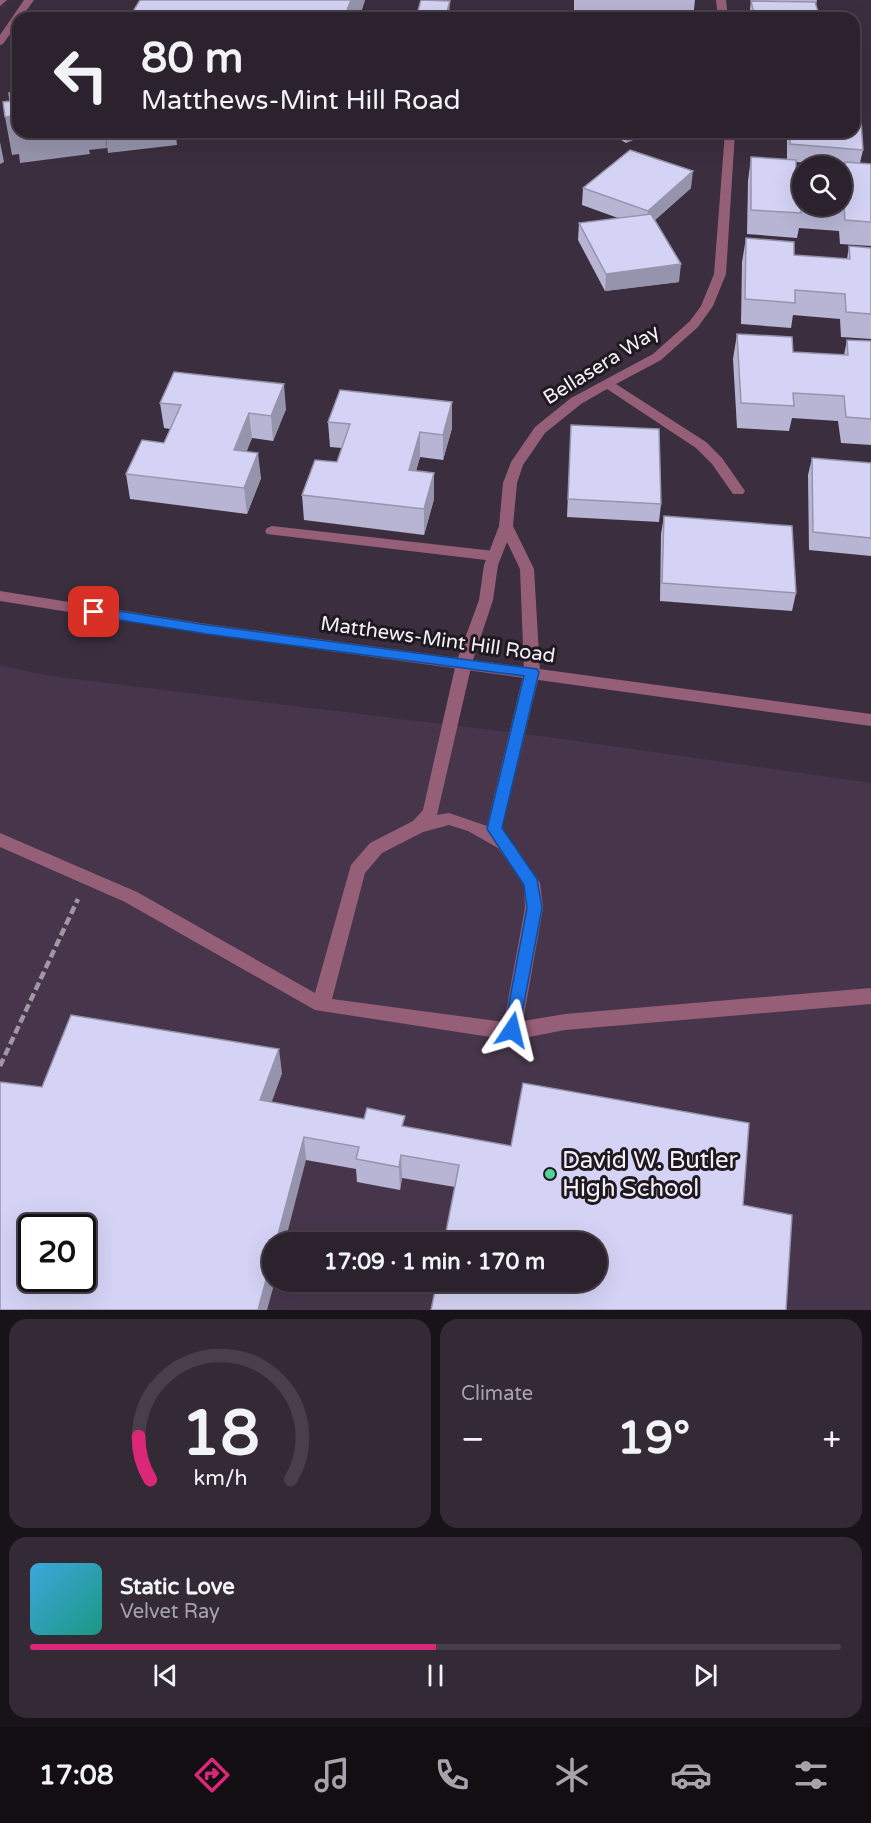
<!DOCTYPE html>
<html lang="en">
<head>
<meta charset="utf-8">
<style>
  :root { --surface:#2c222e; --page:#342a36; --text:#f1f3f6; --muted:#a6a4aa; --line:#483f4a; --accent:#db2777 }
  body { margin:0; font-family:"Varela Round",sans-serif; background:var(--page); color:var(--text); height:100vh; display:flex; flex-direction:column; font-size:22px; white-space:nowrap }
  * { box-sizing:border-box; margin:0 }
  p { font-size:20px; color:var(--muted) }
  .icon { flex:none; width:33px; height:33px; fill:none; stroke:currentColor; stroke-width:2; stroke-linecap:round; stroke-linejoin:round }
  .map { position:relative; height:1310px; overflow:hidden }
  .side { display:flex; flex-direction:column; gap:9px; padding:9px; background:#181319; flex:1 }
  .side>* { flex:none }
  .guide { position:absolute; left:12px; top:12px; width:848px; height:126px; border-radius:18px; box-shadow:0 6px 24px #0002,0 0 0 2px var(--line); background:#2c222e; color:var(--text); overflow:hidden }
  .buttons { position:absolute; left:792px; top:156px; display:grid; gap:12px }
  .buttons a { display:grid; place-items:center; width:60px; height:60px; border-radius:50%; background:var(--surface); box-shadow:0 6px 24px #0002,0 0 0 2px var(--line); font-size:30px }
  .speed { position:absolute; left:18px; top:1214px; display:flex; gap:12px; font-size:30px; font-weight:700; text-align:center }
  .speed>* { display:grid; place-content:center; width:78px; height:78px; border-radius:50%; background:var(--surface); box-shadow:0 6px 24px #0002,0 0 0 2px var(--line); line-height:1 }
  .speed .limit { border:3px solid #111; border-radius:9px; background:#fff; color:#111 }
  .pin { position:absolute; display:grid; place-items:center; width:51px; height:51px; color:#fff; margin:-26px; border-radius:12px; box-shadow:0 3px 9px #0006 }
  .me { position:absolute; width:66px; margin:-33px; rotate:10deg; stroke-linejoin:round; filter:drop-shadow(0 0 4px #0008) }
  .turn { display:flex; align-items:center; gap:21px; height:126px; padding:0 30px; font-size:27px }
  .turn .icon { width:78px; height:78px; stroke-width:2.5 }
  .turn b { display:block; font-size:42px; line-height:51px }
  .big { font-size:45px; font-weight:700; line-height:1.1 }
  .side .widget { flex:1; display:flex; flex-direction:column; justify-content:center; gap:9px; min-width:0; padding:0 21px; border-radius:18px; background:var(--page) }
  .side .dial { align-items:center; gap:0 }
  .dial svg { height:156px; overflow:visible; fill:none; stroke:var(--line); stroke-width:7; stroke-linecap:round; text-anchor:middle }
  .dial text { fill:var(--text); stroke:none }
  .song { display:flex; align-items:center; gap:18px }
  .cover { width:72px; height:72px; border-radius:9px; background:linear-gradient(135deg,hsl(200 70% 55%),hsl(170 70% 35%)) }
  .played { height:6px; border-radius:3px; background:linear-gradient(90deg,var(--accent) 50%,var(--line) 50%) }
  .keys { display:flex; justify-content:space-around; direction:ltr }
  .heat { display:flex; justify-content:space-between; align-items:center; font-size:33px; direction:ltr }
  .side .tiles { flex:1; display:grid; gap:9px; grid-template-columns:1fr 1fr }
  .widget:last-child { grid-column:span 2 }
  .trip { position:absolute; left:262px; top:1232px; width:345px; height:60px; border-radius:30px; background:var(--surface); box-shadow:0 6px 24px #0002,0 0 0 2px var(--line); font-weight:700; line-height:60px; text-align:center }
  .dock { display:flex; height:96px; justify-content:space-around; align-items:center; background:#120e12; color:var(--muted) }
  .dock .icon { width:42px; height:42px }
  .dock .on { color:var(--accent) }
  .dock b { font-size:27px; color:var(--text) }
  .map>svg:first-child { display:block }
</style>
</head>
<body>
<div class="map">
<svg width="871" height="1310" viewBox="0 0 871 1310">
  <rect width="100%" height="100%" fill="#3b2e3e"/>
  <path fill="#47364b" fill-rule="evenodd" d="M 0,665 L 50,676 L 548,737 L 871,783 L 871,1310 L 0,1310 ZM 32,1227 L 82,1227 L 82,1278 L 32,1278 ZM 273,1242 L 597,1242 L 597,1281 L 273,1281 Z"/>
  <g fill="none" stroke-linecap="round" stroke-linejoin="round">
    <polyline stroke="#a197a3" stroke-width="4.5" stroke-dasharray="8 4" stroke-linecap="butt" points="0,1066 78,899"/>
    <g fill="#965f78" fill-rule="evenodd">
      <polygon points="272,526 494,551 501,556 494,561 267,534 265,531 267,528"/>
      <path d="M 464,658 L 469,659 L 472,663 L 437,815 L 449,813 L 487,826 L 524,672 L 527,668 L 537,668 L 540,672 L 502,828 L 540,883 L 543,908 L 523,1021 L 565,1014 L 871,988 L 871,1004 L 565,1030 L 529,1037 L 497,1038 L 315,1010 L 125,902 L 0,847 L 0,833 L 137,892 L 315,993 L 351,865 L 370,843 L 413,821 L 423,810 L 456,663 L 459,659 ZM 449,825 L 468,831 L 498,848 L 524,884 L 525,908 L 504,1022 L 332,999 L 365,873 L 382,853 L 423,832 Z"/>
    </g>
    <g fill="#965f78" fill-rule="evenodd">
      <polygon points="0,0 7,0 0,6"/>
      <polygon points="24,0 34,0 21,18 18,18 18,23 3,44 0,45 0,35"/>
      <polygon points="716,0 726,0 728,18 718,18"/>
      <polygon points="725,132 735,132 726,274 713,306 698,327 661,360 616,384 706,442 722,458 745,491 743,494 733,494 712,464 696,448 607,389 581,404 545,433 523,465 517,483 513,526 534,569 540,672 537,676 527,676 524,672 520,569 507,542 498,565 493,600 472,663 469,667 459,667 456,663 479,600 484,565 499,526 503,483 511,462 535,427 571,398 653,354 690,321 701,306 714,274"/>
    </g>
    <polygon fill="#965f78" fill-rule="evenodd" points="0,591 207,624 871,714 871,726 207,634 0,601"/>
  </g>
  <g fill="#b7b5d3" fill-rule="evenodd">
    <polygon points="365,0 359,18 133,18 132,13"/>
    <polygon points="574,0 695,0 693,18 648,18 648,13 608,12 608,17 574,15"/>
    <polygon points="751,0 817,0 816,5 820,18 749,18"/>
    <polygon points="608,132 651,132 626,143"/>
    <path d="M 787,132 L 854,132 L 863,150 L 860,163 L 871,164 L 871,246 L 840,244 L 839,231 L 799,228 L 797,238 L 747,234 L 748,181 L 751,157 L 787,160 ZM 796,162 L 844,165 L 842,173 L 842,206 L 802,206 L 802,171 L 796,170 Z"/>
    <polygon points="583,188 691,188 655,220 679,282 605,291 578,240 579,223 618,218 582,205"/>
    <polygon points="746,238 794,255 847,259 849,246 871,248 871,339 841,337 840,319 793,315 791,328 741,324 742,262"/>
    <polygon points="737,334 793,352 844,355 847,340 871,341 871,445 841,443 838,421 792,418 789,431 737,428 733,359"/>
    <polygon points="160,403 286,409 273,441 252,438 246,452 261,478 247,514 130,499 126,474 164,443 170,429 164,428"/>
    <polygon points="328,422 452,428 443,460 420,457 416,471 434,473 434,499 424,535 304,520 302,495 337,462 342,448 330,447"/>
    <polygon points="571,425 661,504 659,522 567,517"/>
    <polygon points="812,458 871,463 871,556 809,550 808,475"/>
    <polygon points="664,516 796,593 792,611 660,601 661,534"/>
    <polygon points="282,1073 271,1102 405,1127 743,1205 455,1187 402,1178 400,1190 357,1182 356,1169 306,1160 42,1087"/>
  </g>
  <g fill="#9594ac">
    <polygon points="351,0 365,0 359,18 344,18"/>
    <polygon points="450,1 449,18 445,18"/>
    <polygon points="12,116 18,124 18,132 105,132 107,148 89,150 90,154 20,163 19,154 12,155 5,117"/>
    <polygon points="105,132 182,132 183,135 176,136 177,145 108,153"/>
    <polygon points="627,132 651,132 626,143"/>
    <polygon points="0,142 4,162 0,164"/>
    <polygon points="693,171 691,188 646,228 648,211"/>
    <polygon points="681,264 679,282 605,291 606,274"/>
    <polygon points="284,384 286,409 273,441 271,416"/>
    <polygon points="452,402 452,428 443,460 443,435"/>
    <polygon points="249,413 252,438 237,476 234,450"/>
    <polygon points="420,432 420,457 409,495 409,470"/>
    <polygon points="258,453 261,478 247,514 244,488"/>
    <polygon points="434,473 434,499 424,535 424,509"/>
    <polygon points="279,1049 282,1073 264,1124 260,1100"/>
    <polygon points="304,1137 306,1160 285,1242 276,1242"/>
    <polygon points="401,1155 402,1178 400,1190 399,1167"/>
    <polygon points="273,1254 273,1281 275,1281 267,1310 258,1310"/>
  </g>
  <g fill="#d5d3f5" stroke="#9594ac" stroke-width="1.5" fill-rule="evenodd">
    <polygon points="140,0 351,0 344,18 208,18 132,13"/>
    <polygon points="421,0 450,1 445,18 416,18"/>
    <polygon points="751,1 815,2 820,18 755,18"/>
    <polygon points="656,12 693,14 693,18 656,18"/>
    <polygon points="572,15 646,18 572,18"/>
    <polygon points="18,92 18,124 13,124 12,116 5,117 3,102 10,101 9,93"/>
    <polygon points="854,105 860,106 863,150 790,144 790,132 854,132"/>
    <polygon points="630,150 693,171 648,211 583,188"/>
    <polygon points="751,157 796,160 796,170 802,171 802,204 801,203 801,213 751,210"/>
    <polygon points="845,162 871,164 871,222 845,220 844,206 830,206 842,206 842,173 845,174"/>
    <polygon points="651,214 681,264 606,274 579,223"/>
    <polygon points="746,238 794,242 794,255 850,259 849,246 871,248 871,314 846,312 845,294 795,290 795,303 745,299"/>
    <polygon points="737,334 792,337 793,352 848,355 847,340 871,341 871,419 846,417 844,396 793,393 794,406 741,403"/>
    <polygon points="174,372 284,384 271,416 249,413 234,450 258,453 244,488 126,474 142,440 164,443 181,405 160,403"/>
    <polygon points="340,390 452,402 443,435 420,432 409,470 434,473 424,509 302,495 315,460 337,462 350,424 328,422"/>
    <polygon points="571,425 659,429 661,504 568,499"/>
    <polygon points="812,458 871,463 871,538 813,532"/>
    <polygon points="664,516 792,526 796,593 662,583"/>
    <path d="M 71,1015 L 279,1049 L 260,1100 L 364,1119 L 367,1108 L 405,1116 L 402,1126 L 511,1146 L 523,1083 L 749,1123 L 743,1205 L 792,1215 L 786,1310 L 431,1310 L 437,1281 L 597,1281 L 597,1242 L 444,1242 L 459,1165 L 401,1155 L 399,1167 L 356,1159 L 359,1147 L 304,1137 L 276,1242 L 273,1242 L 273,1254 L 258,1310 L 0,1310 L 0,1082 L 42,1087 ZM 32,1227 L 82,1227 L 82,1278 L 32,1278 Z"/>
  </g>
  <polygon fill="#1a73e8" stroke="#114b97" stroke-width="1.5" points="94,607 207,625 537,669 539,672 502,828 537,879 542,908 518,1035 512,1037 506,1035 504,1030 527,908 524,885 487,829 524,676 207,634 89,615 88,612"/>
  <circle fill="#50d398" stroke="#1f1920" stroke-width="2" cx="550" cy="1174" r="6"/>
  <g text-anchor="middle" stroke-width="6" stroke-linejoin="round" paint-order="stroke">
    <g font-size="20" fill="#f7eff9" stroke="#1f1920">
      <text transform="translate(601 364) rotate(-32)" y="7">Bellasera Way</text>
      <text transform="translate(438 639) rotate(8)" y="7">Matthews-Mint Hill Road</text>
    </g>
    <g font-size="24" fill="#f7eff9" stroke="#1f1920" text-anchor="start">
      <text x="562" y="1168">David W. Butler<tspan x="562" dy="28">High School</tspan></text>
    </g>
  </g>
</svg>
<div class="buttons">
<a><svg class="icon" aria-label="search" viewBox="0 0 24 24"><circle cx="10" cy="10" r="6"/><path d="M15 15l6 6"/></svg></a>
</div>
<div class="speed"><div class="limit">20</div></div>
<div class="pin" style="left:94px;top:612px;background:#d93025"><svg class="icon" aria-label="arrive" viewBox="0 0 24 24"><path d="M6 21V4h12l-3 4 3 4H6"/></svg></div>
<svg class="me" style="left:512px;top:1030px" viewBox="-20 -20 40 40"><path d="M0-17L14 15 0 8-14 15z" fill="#1a73e8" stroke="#fff" stroke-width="4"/></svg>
<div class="trip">17:09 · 1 min · 170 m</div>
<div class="guide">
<div class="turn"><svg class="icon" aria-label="left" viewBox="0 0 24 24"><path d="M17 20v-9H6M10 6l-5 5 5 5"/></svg><div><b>80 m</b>Matthews-Mint Hill Road</div></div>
</div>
</div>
<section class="side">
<div class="tiles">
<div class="widget dial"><svg viewBox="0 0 100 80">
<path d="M14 69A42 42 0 1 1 86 69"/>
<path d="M14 69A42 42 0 0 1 8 47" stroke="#db2777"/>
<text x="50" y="56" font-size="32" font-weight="700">18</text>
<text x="50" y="72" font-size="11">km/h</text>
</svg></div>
<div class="widget"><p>Climate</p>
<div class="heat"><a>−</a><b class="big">19°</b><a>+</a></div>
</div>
<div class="widget">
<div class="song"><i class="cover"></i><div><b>Static Love</b><p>Velvet Ray</p></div></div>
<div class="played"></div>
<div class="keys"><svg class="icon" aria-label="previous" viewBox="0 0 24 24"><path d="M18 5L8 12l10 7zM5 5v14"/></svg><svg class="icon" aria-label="pause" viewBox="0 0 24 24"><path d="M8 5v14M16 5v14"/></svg><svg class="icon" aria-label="next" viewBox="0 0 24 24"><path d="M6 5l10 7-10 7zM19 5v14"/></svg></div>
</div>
</div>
</section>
<nav class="dock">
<b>17:08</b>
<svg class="icon on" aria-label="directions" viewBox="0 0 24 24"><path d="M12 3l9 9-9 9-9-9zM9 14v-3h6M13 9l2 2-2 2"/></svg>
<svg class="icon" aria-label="music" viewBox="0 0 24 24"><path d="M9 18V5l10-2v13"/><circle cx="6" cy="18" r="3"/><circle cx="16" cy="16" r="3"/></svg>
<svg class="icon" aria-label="phone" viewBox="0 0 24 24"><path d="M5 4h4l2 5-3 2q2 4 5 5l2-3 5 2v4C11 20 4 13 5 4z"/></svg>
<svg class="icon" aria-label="climate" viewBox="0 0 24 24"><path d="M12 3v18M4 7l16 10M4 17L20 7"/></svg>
<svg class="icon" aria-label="car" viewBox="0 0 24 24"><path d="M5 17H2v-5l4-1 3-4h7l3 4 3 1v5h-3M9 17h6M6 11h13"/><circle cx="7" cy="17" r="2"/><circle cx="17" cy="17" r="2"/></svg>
<svg class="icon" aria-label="filters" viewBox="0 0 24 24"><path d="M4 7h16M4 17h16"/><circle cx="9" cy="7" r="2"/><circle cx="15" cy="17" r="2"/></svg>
</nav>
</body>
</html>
